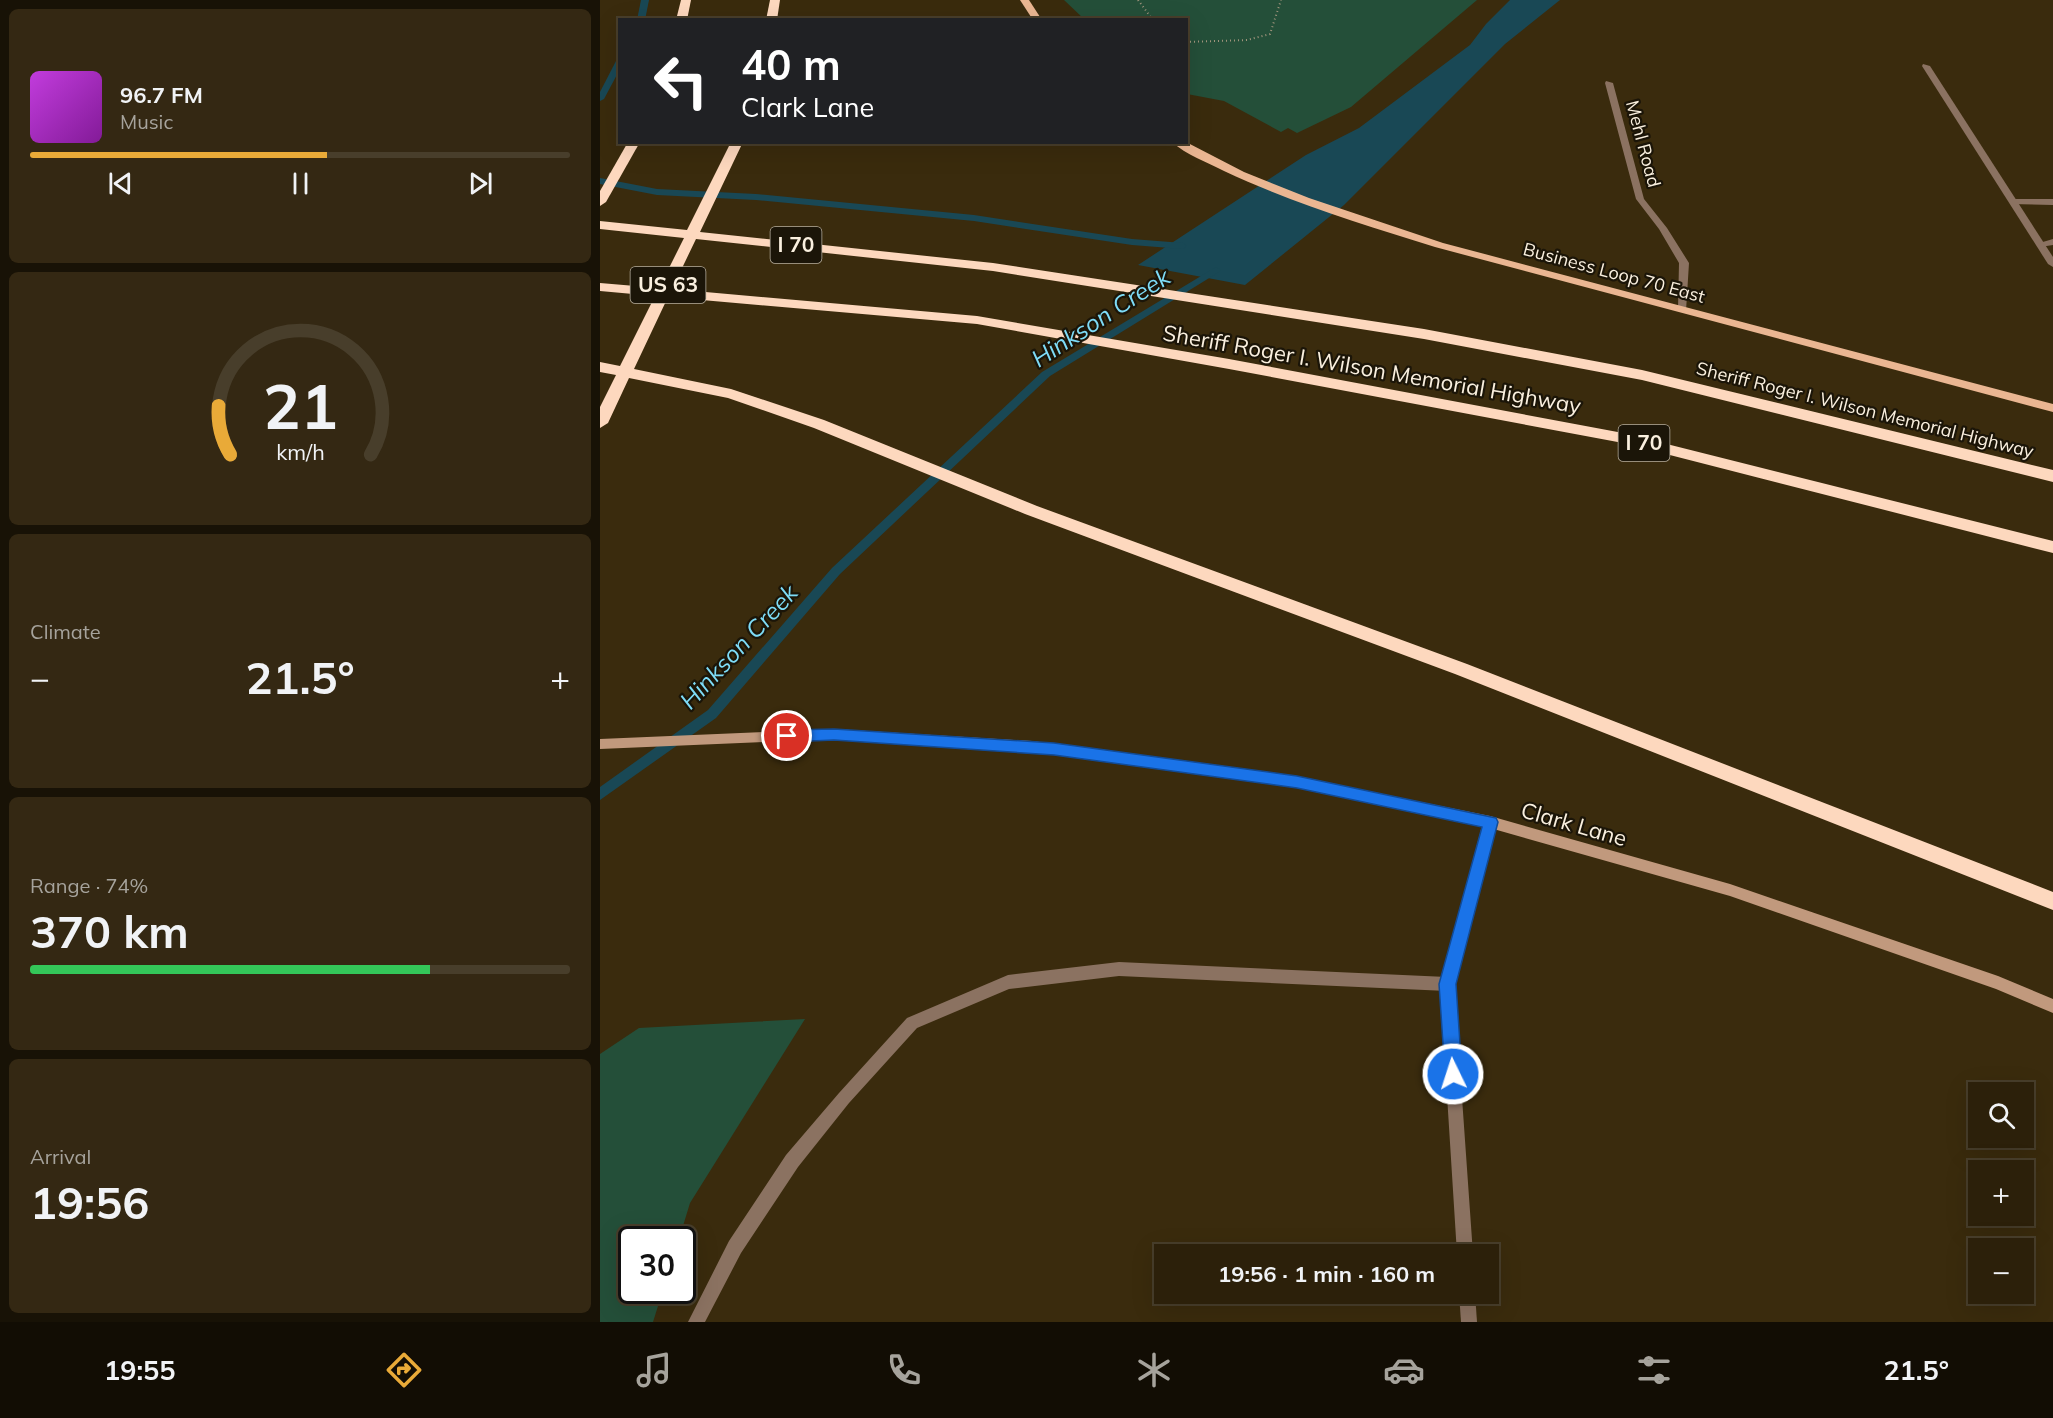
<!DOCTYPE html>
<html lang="en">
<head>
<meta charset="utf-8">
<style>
  :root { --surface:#2c200a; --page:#342813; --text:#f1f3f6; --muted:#a6a39c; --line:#483e2b; --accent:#e9aa38 }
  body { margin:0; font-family:Mulish,sans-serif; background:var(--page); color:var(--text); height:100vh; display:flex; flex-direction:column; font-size:22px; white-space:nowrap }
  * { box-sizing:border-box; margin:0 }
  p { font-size:20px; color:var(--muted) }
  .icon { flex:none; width:33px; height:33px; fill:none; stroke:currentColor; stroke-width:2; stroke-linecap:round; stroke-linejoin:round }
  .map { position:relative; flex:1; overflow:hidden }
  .details { display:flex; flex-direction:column; gap:9px; padding:9px; background:#181206; width:600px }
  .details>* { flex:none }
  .top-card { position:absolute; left:18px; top:18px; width:570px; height:126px; border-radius:0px; box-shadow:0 6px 24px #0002,0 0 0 2px var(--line); background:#202124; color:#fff; overflow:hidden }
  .tools { position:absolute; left:1368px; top:1082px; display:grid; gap:12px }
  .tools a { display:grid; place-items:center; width:66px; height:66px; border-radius:0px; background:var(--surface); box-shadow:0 6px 24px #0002,0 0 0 2px var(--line); font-size:30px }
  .speed { position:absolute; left:18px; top:1226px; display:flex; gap:12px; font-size:30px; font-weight:700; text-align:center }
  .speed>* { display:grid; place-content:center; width:78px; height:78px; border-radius:50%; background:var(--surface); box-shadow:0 6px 24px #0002,0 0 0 2px var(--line); line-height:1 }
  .speed .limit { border:3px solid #111; border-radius:9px; background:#fff; color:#111 }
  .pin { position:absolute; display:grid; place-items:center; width:51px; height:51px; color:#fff; margin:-26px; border:3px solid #fff; border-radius:50%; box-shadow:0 2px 6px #0007 }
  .me { position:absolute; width:66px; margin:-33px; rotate:356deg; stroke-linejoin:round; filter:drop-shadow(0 0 4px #0008) }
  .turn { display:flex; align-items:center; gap:21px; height:126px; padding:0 24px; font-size:27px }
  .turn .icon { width:78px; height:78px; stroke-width:2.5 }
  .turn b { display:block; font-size:42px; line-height:51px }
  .big { font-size:45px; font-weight:700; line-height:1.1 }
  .details .widget { flex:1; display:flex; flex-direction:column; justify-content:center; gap:9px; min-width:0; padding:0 21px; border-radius:9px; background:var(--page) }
  .details .dial { align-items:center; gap:0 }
  .dial svg { height:156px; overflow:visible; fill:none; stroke:var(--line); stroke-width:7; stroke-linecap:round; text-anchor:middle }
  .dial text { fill:var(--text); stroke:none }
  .song { display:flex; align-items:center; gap:18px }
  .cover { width:72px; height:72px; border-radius:9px; background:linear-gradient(135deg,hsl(290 70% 55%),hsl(290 70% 35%)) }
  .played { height:6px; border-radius:3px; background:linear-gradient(90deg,var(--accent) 55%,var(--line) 55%) }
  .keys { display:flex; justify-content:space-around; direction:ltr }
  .heat { display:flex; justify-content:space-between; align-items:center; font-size:33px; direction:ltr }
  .charge { height:9px; border-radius:4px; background:linear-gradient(90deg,#34c759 74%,var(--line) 0) }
  .trip { position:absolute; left:554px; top:1244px; width:345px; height:60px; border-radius:0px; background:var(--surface); box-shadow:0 6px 24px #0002,0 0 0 2px var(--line); font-weight:700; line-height:60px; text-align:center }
  .menu { display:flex; height:96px; justify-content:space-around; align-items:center; background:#120d04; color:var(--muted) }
  .menu .icon { width:42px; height:42px }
  .menu .on { color:var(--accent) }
  .menu b { font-size:27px; color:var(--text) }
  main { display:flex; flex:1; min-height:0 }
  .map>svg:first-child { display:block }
</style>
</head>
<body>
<main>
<section class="details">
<div class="widget">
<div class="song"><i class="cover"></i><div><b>96.7 FM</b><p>Music</p></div></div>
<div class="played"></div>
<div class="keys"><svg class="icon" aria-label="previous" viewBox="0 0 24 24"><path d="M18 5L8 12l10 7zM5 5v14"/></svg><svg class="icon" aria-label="pause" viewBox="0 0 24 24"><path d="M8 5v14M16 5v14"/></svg><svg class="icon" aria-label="next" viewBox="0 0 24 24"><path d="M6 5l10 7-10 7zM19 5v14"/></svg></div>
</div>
<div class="widget dial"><svg viewBox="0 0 100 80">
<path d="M14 69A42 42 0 1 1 86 69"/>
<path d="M14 69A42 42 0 0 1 8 44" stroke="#e9aa38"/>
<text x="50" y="56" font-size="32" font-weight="700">21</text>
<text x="50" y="72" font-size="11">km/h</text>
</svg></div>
<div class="widget"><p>Climate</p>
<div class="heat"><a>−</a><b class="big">21.5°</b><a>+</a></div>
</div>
<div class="widget"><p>Range · 74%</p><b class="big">370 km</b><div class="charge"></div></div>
<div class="widget"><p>Arrival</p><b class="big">19:56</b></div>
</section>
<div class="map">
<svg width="1453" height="1322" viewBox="0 0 1453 1322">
  <rect width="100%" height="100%" fill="#3a2b0d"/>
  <g fill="#244f39">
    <polygon points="464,0 877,0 751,107 697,133 688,128 681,132 624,101 587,94 586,20 484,19"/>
    <polygon points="205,1019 90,1203 79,1239 32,1239 32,1290 63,1290 53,1322 0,1322 0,1054 39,1028"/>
  </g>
  <polygon fill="#194855" points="910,0 960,0 905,44 744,205 645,285 538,265 706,155 759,128 870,45 886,24"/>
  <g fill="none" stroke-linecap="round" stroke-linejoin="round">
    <g fill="#194855" fill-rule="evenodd">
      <polygon points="41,0 49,0 45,20 37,20"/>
      <polygon points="20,59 20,69 4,99 0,101 0,92 16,61"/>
      <polygon points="0,178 57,189 156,194 374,215 532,239 583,243 587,246 583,249 532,245 374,221 156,200 57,195 0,184"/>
      <polygon points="616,267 621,270 619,272 450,376 240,574 116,718 0,800 0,787 108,710 232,568 442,372"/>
    </g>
    <g stroke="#a1957d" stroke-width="2" stroke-dasharray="1 3" stroke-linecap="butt">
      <polyline points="538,0 553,20"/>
      <polyline points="586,42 647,40 670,34 681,0"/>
    </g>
    <g fill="#8b7261" fill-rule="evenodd">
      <polygon points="1413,199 1453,199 1453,205 1410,204 1410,200"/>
      <polygon points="1453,239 1453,245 1440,247 1436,244"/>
      <polygon points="519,962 847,977 852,979 854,984 852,989 847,991 519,976 409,989 317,1028 249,1103 198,1167 141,1253 105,1322 88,1322 129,1241 186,1155 239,1093 307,1018 408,975"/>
    </g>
    <g fill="#8b7261" fill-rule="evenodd">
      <polygon points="1323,64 1330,66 1453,257 1453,267 1448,264 1322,66"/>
      <polygon points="1006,81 1013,83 1044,199 1067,228 1089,263 1086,311 1080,311 1078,309 1079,263 1059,229 1036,199 1005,83"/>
      <polygon points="890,816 895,818 897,822 854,984 873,1254 857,1254 840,984 883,822 885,818"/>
      <polygon points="859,1293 875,1293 877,1322 861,1322"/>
    </g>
    <polygon fill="#c1997d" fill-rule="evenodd" points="234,729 432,741 697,777 890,816 1130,884 1398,976 1453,999 1453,1013 1396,989 1130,896 890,828 697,787 432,751 234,739 0,749 0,739"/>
    <g fill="#eab692" fill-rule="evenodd">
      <polygon points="420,0 429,0 442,20 433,20"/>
      <path d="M 572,142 L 586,142 L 644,172 L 709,198 L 843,243 L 1453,404 L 1453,412 L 835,247 C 764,225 692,203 624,171 C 607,162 586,155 572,142 Z"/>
    </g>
    <g fill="#fdd8be" fill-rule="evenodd">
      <polygon points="81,0 91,0 87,20 76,20"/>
      <polygon points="170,0 180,0 177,20 166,20"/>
      <polygon points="28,142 40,142 6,202 0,206 0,191"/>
      <polygon points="131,142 143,142 100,232 393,263 824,329 1042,370 1453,470 1453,482 1042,380 824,339 393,271 96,239 72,289 377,316 629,359 1023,433 1453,541 1453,553 1023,443 629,369 377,324 68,297 34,369 131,389 224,420 437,506 867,664 1453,892 1453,910 855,674 425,514 214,428 128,398 29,378 8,423 0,428 0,407 16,375 0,372 0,362 20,366 55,296 0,291 0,283 59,288 84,238 0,229 0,221 87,230"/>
    </g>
  </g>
  <polygon fill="#1a73e8" stroke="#114b97" stroke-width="1.5" points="234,729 454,743 697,776 896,818 898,822 856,984 862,1074 859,1080 853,1083 847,1080 845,1074 839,984 882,827 697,788 454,755 234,740 187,742 182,741 180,736 182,732 187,730"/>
  <g text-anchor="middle" stroke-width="4.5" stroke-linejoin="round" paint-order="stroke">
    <g font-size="18" fill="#faf0df" stroke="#1b1508">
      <text transform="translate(1043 144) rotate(75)" y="6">Mehl Road</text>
      <text transform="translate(1014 273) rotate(15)" y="6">Business Loop 70 East</text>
      <text transform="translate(1265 410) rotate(14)" y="6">Sheriff Roger I. Wilson Memorial Highway</text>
    </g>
    <g fill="#1b1508" stroke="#b7ae9e" stroke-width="1.5">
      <rect x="170.5" y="227" width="51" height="36" rx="4.5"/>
      <rect x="30.5" y="267" width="75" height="36" rx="4.5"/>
      <rect x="1018.5" y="425" width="51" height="36" rx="4.5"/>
    </g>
    <g font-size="21" font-weight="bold" fill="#faf0df">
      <text x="196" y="252">I 70</text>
      <text x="68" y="292">US 63</text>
      <text x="1044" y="450">I 70</text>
    </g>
    <g font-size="22" fill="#faf0df" stroke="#1b1508">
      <text transform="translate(772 369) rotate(10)" y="8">Sheriff Roger I. Wilson Memorial Highway</text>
      <text transform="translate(974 824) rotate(16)" y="8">Clark Lane</text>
    </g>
    <g font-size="24" font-style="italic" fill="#7edcf7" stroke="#1b1508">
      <text transform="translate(501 318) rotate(-33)" y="8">Hinkson Creek</text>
      <text transform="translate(139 647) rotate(-47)" y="8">Hinkson Creek</text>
    </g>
  </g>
</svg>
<div class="tools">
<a><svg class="icon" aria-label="search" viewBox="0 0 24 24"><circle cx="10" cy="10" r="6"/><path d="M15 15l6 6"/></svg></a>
<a>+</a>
<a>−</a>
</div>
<div class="speed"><div class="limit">30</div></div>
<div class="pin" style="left:187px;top:736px;background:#d93025"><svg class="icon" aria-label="arrive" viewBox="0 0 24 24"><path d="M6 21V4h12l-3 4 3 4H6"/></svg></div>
<svg class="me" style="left:853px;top:1074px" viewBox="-20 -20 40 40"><circle r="17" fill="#1a73e8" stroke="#fff" stroke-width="3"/><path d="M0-11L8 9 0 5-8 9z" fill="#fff"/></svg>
<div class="trip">19:56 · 1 min · 160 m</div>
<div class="top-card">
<div class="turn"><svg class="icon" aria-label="left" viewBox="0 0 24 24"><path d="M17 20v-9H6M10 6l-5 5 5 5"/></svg><div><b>40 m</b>Clark Lane</div></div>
</div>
</div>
</main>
<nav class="menu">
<b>19:55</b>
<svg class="icon on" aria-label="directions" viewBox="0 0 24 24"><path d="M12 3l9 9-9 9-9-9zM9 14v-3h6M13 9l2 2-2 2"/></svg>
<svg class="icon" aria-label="music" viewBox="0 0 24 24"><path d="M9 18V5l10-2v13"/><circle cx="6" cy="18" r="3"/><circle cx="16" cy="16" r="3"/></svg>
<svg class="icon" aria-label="phone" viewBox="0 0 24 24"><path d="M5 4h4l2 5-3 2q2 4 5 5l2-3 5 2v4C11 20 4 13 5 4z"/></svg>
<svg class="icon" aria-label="climate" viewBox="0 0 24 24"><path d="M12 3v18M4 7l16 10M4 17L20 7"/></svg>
<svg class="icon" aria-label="car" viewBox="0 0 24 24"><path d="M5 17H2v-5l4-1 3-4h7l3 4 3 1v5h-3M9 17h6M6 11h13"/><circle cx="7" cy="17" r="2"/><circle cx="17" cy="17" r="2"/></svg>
<svg class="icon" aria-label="filters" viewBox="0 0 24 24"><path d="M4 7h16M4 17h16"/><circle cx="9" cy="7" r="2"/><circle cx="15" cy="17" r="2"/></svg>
<b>21.5°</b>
</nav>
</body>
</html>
